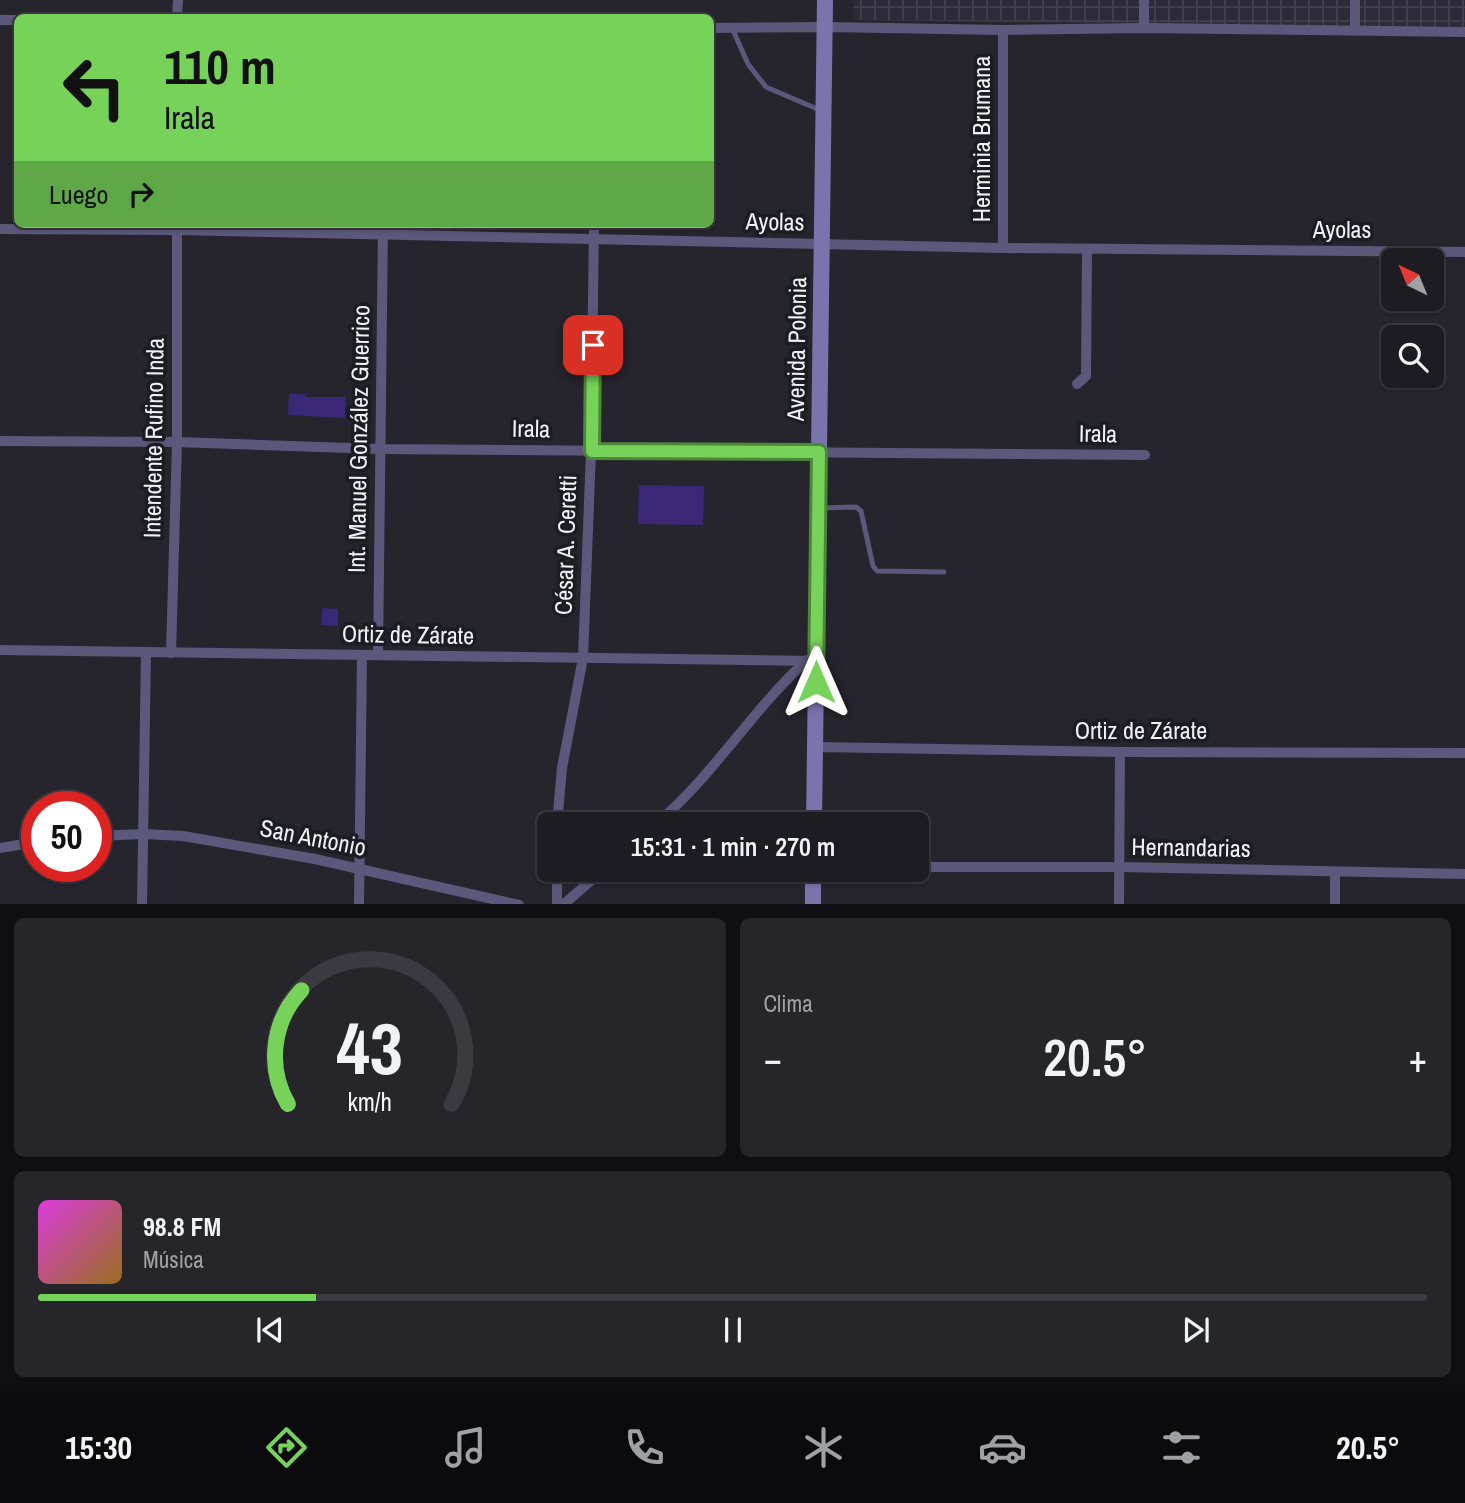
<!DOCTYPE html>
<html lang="es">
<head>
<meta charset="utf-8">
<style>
  :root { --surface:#1c1c22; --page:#25252a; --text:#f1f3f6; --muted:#a0a1a5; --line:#3a3a40; --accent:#77d259 }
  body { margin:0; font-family:"Archivo Narrow",sans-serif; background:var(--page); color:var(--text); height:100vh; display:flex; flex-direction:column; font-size:26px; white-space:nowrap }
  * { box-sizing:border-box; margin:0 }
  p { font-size:23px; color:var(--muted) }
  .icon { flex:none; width:38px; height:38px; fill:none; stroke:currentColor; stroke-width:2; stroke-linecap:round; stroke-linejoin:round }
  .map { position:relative; height:904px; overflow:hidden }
  .side { display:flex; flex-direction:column; gap:14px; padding:14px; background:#0f0f13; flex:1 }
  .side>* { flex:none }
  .hud { position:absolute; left:14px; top:14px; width:700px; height:214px; border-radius:10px; box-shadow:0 2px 5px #0004,0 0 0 2px var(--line); background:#77d259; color:#111; overflow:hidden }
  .needle { width:46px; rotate:317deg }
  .controls { position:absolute; left:1381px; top:248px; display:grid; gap:14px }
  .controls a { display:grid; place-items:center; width:63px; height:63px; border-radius:10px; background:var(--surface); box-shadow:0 2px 5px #0004,0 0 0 2px var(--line); font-size:35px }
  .speed { position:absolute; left:21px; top:791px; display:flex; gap:14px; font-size:35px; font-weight:700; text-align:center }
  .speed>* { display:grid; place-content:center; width:91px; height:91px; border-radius:50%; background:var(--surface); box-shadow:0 2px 5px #0004,0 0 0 2px var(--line); line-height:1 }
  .speed .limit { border:10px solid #d22; background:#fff; color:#111 }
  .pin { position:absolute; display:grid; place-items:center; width:60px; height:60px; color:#fff; margin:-30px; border-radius:14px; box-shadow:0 4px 10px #0006 }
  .me { position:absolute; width:77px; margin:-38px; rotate:0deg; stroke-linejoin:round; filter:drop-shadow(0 0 5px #0008) }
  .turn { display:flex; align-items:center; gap:24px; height:147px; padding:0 35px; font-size:32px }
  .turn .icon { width:91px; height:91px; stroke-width:2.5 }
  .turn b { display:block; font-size:49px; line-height:60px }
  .then { display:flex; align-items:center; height:66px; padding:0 35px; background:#0003; gap:14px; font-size:26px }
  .big { font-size:52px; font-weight:600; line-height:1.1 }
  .side .tile { flex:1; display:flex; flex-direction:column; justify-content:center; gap:10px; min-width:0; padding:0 24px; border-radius:10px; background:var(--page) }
  .side .dial { align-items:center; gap:0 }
  .dial svg { height:182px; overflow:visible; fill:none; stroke:var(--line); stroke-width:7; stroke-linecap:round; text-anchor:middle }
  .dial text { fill:var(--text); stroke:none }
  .song { display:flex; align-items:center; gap:21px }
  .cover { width:84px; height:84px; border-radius:10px; background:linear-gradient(135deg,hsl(300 70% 55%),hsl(40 70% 35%)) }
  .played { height:7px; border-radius:4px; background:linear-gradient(90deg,var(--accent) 20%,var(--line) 20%) }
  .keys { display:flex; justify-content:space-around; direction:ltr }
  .heat { display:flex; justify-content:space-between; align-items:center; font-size:38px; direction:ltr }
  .side .tiles { flex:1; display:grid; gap:14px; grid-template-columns:1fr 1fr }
  .tile:last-child { grid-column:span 2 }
  .trip { position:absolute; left:537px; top:812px; width:392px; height:70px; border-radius:10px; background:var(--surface); box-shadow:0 2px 5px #0004,0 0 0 2px var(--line); font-weight:600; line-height:70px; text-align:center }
  .dock { display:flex; height:112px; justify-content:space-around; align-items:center; background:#0b0b0e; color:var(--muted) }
  .dock .icon { width:49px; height:49px }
  .dock .current { color:var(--accent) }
  .dock b { font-size:32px; color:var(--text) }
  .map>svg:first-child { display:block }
</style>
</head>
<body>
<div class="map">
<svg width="1465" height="905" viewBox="0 0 1465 905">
  <defs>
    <pattern id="industrial-grid" width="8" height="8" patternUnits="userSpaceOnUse" patternTransform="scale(1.75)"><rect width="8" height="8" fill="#2d2b39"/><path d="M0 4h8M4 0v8" fill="none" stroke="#42404c"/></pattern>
  </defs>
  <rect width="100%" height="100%" fill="#26252d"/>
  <polygon fill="url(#industrial-grid)" points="854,0 1465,0 1465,27 853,20"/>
  <g fill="#3a2776">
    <polygon points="289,394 306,394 306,397 346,397 345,418 288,415"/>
    <polygon points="639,485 704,486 703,525 638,524"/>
    <polygon points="322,608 338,609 338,626 321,625"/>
  </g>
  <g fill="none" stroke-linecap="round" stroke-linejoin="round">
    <g stroke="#5c587c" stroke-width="5">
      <polyline points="732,28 748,64 766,87 822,111"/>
      <polyline points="821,508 856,507 861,511 873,566 877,571 944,572"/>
    </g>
    <g stroke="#5c587c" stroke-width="10">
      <polyline points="177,18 178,0"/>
      <polyline points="0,20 18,20"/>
      <polyline points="710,28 825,27 1003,30 1144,28 1465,32"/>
      <polyline points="1144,28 1144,0"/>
      <polyline points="1355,30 1355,0"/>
      <polyline points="0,229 177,230 1003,248 1465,252"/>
      <polyline points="1003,248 1003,30"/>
      <polyline points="1077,384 1086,376 1087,249"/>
      <polyline points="0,441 177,442 379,449 1145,455"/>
      <polyline points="0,650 816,661"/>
      <polyline points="171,653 177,442 177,225"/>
      <polyline points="378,655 383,224"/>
      <polyline points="816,747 1120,752 1465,753"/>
      <polyline points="557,824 562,768 583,658 591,451 594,224"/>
      <path d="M 656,824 C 713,776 752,710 807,660"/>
      <polyline points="96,836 143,834 183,836 315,859 519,905"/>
      <polyline points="0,848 37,842"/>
      <polyline points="917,867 1120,867 1465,874"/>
      <polyline points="142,905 146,652"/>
      <polyline points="359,905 362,655"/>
      <polyline points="557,905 557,870"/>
      <polyline points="563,905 603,870"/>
      <polyline points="1119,905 1120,752"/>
      <polyline points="1335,905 1335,872"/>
    </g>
    <g stroke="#7a74ad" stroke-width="16">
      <polyline points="814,824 825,0"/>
      <polyline points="813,905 813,870"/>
    </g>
  </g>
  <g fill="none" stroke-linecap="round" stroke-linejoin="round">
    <defs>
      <polyline id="route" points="593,345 592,451 819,452 816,682"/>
    </defs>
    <use href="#route" stroke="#4d883a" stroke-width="18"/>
    <use href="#route" stroke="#77d259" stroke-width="12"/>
  </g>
  <g text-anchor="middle" stroke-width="7" stroke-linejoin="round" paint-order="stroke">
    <g font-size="24" fill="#f1f1f6" stroke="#1c1c24">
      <text transform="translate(982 139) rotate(-90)" y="8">Herminia Brumana</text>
      <text transform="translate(775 222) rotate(1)" y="8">Ayolas</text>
      <text x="1342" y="238">Ayolas</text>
      <text transform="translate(797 349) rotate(-89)" y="8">Avenida Polonia</text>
      <text transform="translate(531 429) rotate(1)" y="8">Irala</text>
      <text transform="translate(1098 434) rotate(1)" y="8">Irala</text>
      <text transform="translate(154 438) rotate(-89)" y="8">Intendente Rufino Inda</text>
      <text transform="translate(359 439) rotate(-89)" y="8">Int. Manuel González Guerrico</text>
      <text transform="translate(566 545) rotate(-88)" y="8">César A. Ceretti</text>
      <text transform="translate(408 635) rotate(1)" y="8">Ortiz de Zárate</text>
      <text x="1141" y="739">Ortiz de Zárate</text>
      <text transform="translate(313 838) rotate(11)" y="8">San Antonio</text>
      <text transform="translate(1191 848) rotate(1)" y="8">Hernandarias</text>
    </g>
  </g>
</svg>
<div class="controls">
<a><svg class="needle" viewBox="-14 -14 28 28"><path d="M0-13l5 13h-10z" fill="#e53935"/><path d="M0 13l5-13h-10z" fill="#a0a1a5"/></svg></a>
<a><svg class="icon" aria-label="search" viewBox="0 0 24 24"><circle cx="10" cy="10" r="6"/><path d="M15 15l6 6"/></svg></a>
</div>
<div class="speed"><div class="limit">50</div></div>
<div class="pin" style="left:593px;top:345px;background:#d93025"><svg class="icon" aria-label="arrive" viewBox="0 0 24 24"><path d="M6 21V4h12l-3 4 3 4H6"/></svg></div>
<svg class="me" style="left:816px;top:682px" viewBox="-20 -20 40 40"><path d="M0-17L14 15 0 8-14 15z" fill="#77d259" stroke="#fff" stroke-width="4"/></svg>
<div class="trip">15:31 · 1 min · 270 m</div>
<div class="hud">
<div class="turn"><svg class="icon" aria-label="left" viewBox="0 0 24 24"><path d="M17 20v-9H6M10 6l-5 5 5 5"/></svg><div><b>110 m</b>Irala</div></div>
<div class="then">Luego<svg class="icon" aria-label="right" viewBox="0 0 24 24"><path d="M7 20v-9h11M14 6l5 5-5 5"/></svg></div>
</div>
</div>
<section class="side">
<div class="tiles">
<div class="tile dial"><svg viewBox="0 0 100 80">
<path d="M14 69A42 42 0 1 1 86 69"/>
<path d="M14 69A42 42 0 0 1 20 19" stroke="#77d259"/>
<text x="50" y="56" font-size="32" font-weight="700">43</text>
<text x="50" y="72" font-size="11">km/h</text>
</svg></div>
<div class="tile"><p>Clima</p>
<div class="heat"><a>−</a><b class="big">20.5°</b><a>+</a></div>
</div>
<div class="tile">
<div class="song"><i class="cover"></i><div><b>98.8 FM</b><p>Música</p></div></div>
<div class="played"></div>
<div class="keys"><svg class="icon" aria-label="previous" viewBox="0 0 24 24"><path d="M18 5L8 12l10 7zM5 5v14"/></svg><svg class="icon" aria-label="pause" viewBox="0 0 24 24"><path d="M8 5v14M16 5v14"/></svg><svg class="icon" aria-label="next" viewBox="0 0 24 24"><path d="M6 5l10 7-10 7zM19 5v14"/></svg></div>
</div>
</div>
</section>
<nav class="dock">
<b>15:30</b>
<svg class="icon current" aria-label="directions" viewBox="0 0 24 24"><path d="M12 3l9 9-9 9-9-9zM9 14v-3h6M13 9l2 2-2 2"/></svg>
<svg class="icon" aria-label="music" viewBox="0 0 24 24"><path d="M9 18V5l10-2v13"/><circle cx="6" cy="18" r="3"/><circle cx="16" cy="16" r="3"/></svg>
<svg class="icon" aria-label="phone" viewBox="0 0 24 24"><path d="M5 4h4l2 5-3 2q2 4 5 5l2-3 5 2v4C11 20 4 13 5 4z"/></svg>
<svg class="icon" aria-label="climate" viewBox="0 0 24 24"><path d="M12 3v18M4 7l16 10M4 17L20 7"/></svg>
<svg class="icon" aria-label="car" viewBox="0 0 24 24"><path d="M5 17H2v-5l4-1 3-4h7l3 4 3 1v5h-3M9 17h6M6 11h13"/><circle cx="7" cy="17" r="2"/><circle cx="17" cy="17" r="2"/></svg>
<svg class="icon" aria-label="filters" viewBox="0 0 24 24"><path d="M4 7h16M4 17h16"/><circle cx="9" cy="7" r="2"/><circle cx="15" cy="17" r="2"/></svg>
<b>20.5°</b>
</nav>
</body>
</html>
